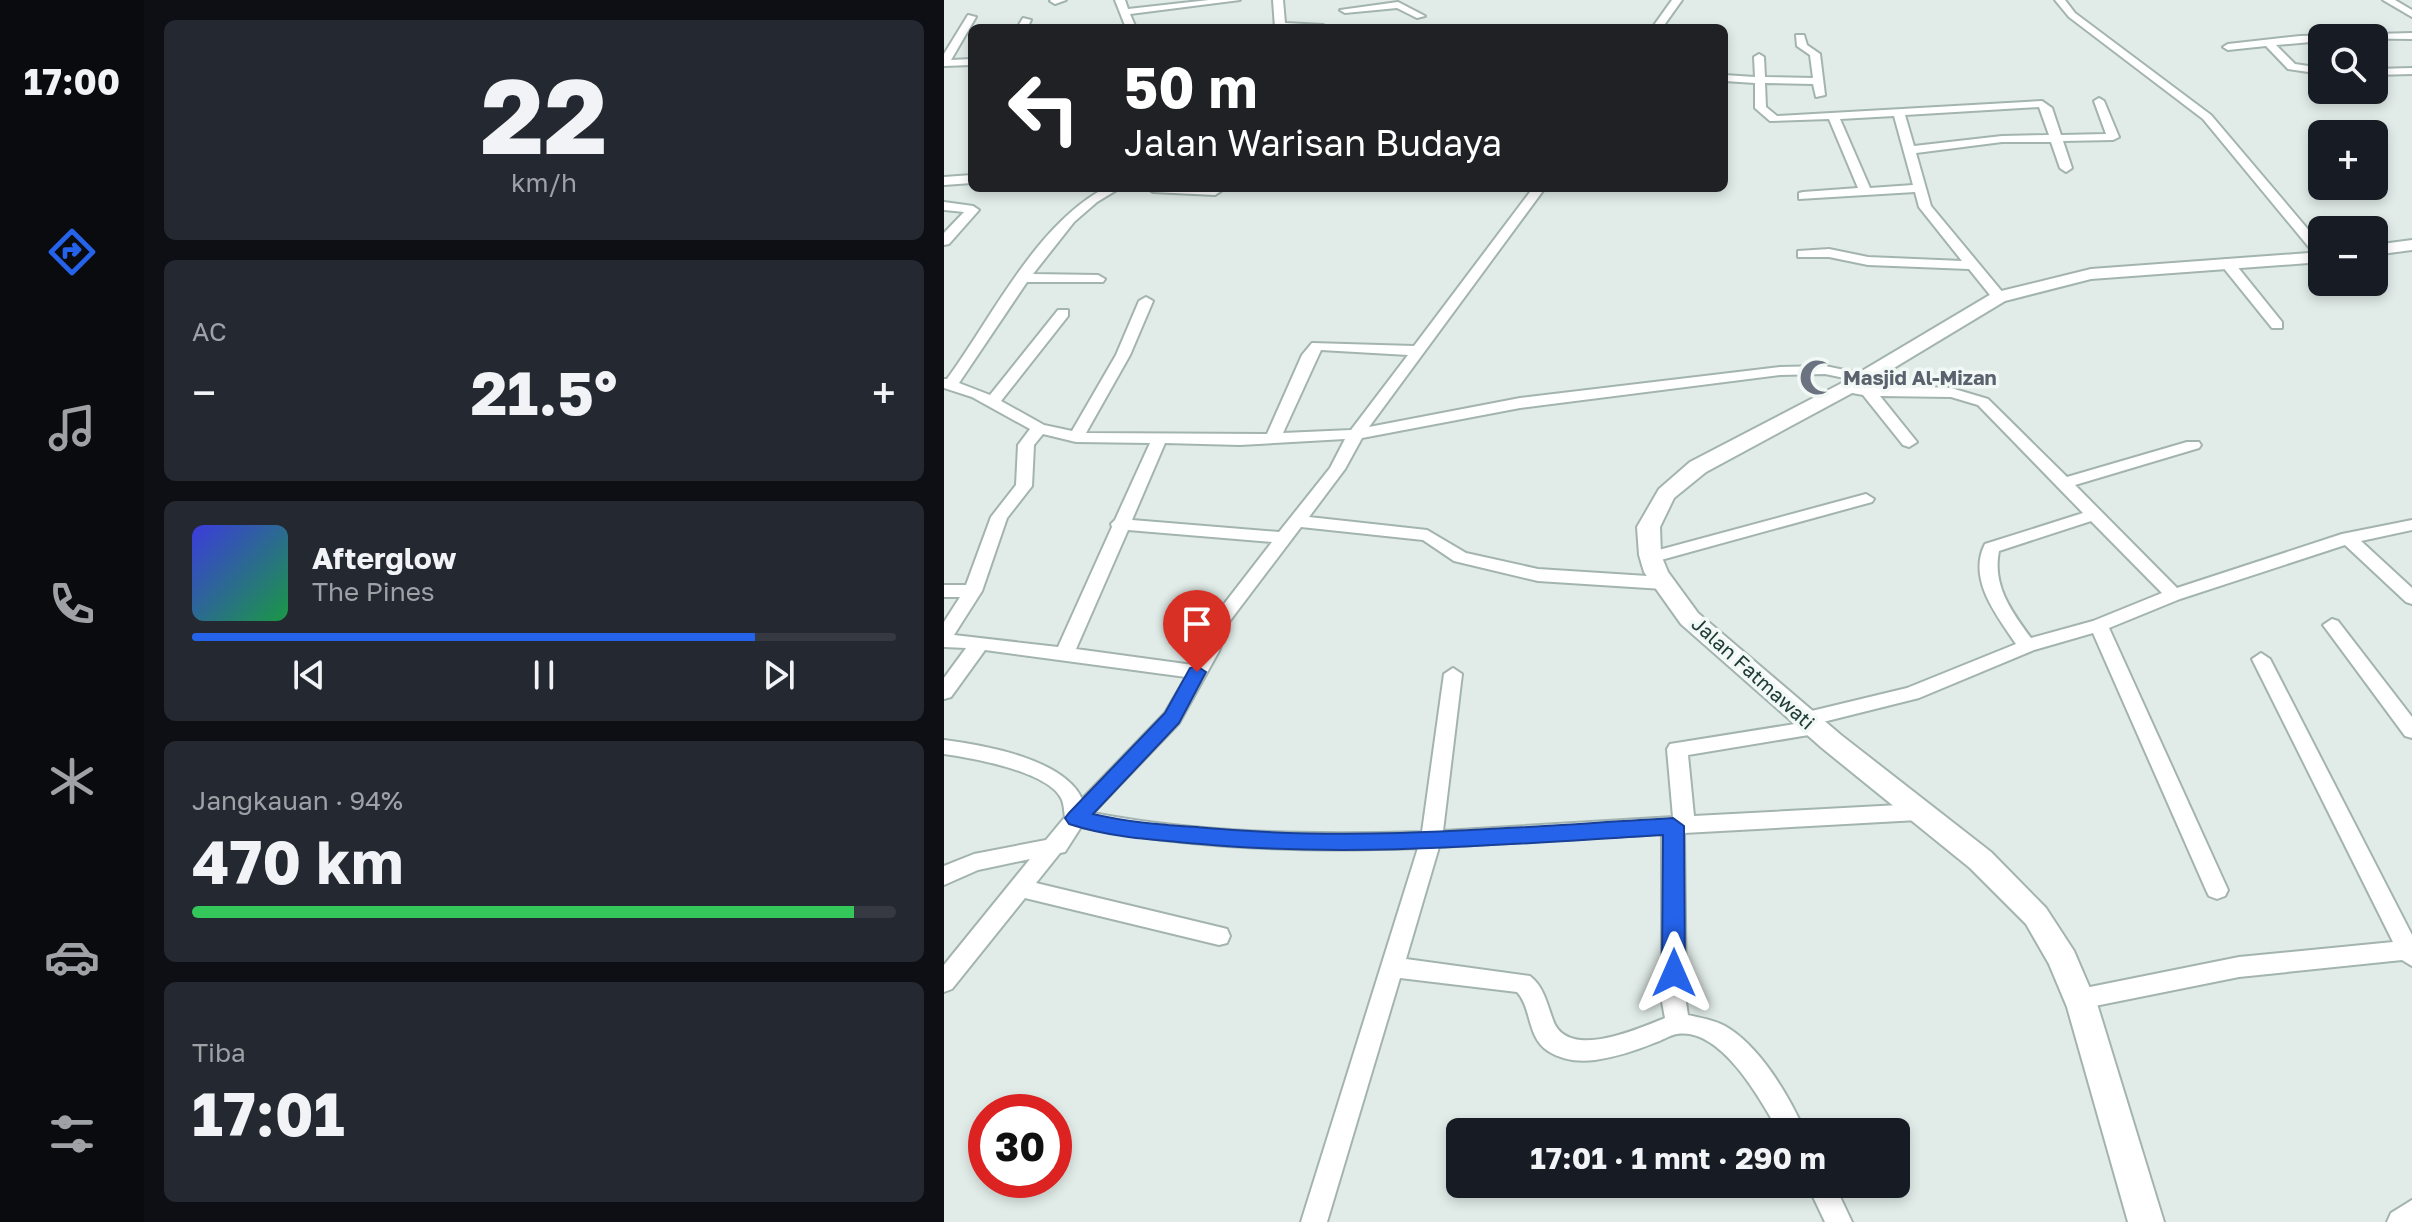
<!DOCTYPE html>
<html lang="id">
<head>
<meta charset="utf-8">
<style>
  :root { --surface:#171b24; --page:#242831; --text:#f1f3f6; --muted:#9ea1a6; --line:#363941; --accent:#2563eb }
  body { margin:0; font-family:"Golos Text",sans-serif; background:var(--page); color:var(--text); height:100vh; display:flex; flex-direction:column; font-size:30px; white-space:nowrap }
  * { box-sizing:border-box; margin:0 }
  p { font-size:26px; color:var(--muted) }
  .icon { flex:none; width:44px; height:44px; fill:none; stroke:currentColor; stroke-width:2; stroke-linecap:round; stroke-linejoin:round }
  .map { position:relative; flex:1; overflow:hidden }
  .side { display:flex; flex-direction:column; gap:20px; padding:20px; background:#0d0f14; width:800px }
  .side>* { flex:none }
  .banner { position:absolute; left:24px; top:24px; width:760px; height:168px; border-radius:12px; box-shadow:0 4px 12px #0003; background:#202124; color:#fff; overflow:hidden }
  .controls { position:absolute; left:1364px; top:24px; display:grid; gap:16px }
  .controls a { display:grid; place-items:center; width:80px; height:80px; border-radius:12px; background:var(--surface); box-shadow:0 4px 12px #0003; font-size:40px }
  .speed { position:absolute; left:24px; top:1094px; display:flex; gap:16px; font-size:40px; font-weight:700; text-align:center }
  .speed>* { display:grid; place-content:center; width:104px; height:104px; border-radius:50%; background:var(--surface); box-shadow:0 4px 12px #0003; line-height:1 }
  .speed .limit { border:12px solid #d22; background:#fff; color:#111 }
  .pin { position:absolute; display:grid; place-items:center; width:68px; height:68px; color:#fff; margin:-82px -34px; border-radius:50% 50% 50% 0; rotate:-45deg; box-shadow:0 0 8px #0007 }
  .pin .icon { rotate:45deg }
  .me { position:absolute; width:88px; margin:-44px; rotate:0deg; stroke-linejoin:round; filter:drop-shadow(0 0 6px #0008) }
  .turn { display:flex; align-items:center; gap:28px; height:168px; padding:0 24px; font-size:36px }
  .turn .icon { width:104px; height:104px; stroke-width:2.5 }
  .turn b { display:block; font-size:56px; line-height:68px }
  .big { font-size:60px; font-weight:700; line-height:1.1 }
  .side .tile { flex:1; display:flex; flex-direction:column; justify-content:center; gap:12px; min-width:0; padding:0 28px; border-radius:12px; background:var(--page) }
  .side .dial { align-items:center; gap:0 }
  .dial b { font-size:104px; line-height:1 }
  .song { display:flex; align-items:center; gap:24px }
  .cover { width:96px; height:96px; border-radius:12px; background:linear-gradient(135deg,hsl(240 70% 55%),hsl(140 70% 35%)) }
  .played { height:8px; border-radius:4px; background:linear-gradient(90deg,var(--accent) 80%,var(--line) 80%) }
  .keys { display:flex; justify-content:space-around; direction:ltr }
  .heat { display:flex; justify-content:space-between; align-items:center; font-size:44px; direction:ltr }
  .charge { height:12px; border-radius:6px; background:linear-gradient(90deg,#34c759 94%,var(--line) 0) }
  .trip { position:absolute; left:502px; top:1118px; width:464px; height:80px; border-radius:12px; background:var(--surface); box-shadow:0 4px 12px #0003; font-weight:700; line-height:80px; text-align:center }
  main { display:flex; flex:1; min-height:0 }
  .dock { display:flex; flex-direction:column; width:144px; justify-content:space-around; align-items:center; background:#090b0e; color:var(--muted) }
  .dock .icon { width:56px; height:56px }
  .dock .current { color:var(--accent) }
  .dock b { font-size:36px; color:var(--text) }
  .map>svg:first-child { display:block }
</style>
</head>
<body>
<main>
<nav class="dock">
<b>17:00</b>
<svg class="icon current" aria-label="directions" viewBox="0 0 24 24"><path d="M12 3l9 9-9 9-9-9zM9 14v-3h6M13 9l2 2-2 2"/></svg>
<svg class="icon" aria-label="music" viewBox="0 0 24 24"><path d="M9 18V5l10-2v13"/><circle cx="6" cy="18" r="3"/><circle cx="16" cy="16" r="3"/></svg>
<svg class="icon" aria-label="phone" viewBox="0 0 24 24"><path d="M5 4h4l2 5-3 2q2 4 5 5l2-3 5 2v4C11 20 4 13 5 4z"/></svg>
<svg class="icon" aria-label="climate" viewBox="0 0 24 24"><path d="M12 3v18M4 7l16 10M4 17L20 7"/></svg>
<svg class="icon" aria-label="car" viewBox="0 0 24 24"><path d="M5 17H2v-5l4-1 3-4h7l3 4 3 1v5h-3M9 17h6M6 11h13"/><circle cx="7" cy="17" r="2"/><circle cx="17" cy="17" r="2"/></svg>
<svg class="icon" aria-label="filters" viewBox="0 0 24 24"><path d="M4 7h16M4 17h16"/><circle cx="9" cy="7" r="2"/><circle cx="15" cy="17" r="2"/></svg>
</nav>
<section class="side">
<div class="tile dial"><b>22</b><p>km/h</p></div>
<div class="tile"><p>AC</p>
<div class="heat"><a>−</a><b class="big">21.5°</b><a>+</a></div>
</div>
<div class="tile">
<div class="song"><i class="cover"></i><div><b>Afterglow</b><p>The Pines</p></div></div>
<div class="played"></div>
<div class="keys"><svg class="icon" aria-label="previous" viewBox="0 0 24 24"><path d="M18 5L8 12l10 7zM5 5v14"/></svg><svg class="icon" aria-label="pause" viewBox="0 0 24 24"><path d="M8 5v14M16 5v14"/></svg><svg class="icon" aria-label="next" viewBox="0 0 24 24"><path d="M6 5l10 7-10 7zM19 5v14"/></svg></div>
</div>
<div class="tile"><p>Jangkauan · 94%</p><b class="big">470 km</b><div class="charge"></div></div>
<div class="tile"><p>Tiba</p><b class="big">17:01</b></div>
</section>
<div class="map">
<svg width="1468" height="1222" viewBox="0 0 1468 1222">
  <rect width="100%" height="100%" fill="#e1ece8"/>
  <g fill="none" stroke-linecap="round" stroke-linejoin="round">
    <defs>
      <g id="minor">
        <polygon points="122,0 111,4 106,1 107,0"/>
        <polygon points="171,0 181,0 184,9 265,0 296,0 186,14 192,28 182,28"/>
        <polygon points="329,0 339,0 341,23 379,25 384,28 331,28"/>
        <polygon points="728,0 738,0 718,28 708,28"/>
        <polygon points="1111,0 1121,0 1131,13 1267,115 1378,246 1378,258 1373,257 1259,119 1125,17"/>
        <polygon points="1439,0 1451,0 1468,10 1468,17"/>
        <polygon points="454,2 481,16 473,18 453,8 401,13 396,10"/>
        <polygon points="24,15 32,17 7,60 28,59 28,65 0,66 0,54"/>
        <polygon points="79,18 87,20 83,28 73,28"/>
        <polygon points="1468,33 1468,39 1378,38 1378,41 1332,45 1351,64 1378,68 1378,74 1344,69 1322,46 1284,50 1279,47 1284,44 1356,36"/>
        <path d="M 852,35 L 860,35 L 863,45 L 876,54 L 881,95 L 872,97 L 869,84 L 821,83 L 822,107 L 833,116 L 1098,101 L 1108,108 L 1117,135 L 1162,134 L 1150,101 L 1155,98 L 1160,101 L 1175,137 L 1169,140 L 1119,141 L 1128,168 L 1122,172 L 1116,168 L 1107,142 L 1058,142 L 972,153 L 987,206 L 1060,294 L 1060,300 L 1050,300 L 1025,269 L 924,265 L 885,257 L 854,257 L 854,251 L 885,249 L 924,257 L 1018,261 L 975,207 L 971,192 L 855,199 L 855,193 L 859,192 L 914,188 L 885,119 L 826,121 L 811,108 L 811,83 L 780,81 L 780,75 L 811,77 L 810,57 L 815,54 L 820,57 L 821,77 L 869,78 L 866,55 L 853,46 ZM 1095,107 L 1105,135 L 1058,136 L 970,146 L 961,115 ZM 950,116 L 969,185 L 926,188 L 896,119 Z"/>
        <polygon points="1468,68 1468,74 1430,75 1430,69"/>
        <polygon points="28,175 28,183 0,185 0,177"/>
        <path d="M 161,188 L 176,188 L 153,202 L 130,222 L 89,274 L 154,275 L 161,279 L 159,282 L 83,282 L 15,383 L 46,395 L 114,310 L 124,310 L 124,316 L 57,401 L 100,425 L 128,431 L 172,355 L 195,301 L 202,297 L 209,301 L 186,355 L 142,433 L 323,434 L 358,355 L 368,343 L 470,346 L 589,188 L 601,188 L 425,427 L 576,398 L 836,367 L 881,366 L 925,375 L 927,378 L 920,382 L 881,374 L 836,375 L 576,408 L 418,438 L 401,469 L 365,517 L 483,530 L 522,553 L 594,569 L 719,577 L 728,583 L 719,589 L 594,581 L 510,561 L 479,540 L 357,527 L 285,622 L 275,651 L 235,723 L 149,813 C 258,834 367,835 478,832 L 500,674 L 509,668 L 518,674 L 499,831 L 729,817 L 723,749 L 726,744 L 851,724 L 848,720 L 851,715 L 963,688 L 1072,644 C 1053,616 1023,579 1041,544 L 1139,513 L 1034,405 L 1007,397 L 936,396 L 973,442 L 965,447 L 959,445 L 919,395 L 898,391 L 898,385 L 903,384 L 1007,388 L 1044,399 L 1123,477 L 1243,442 L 1255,442 L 1257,445 L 1255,448 L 1131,485 L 1233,588 L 1398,534 L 1468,520 L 1468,530 L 1417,541 L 1468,588 L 1468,604 L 1462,602 L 1401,545 L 1236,599 L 1165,628 L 1284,890 L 1281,896 L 1273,899 L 1265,896 L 1262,890 L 1149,633 L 1090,650 L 975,698 L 875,723 L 880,728 L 877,733 L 744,755 L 750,816 L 974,804 L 981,806 L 984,812 L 981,818 L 974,820 L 740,833 L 742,1002 L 744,1015 C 757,1018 770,1020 781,1026 C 816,1046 845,1096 861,1132 L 835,1132 C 817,1100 777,1027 733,1034 C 726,1035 717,1041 710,1043 C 691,1051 671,1057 651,1060 C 634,1062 618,1060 604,1051 C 583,1038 588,1008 573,992 L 456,978 L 383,1222 L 357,1222 L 474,848 C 360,852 249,849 137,827 L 121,852 L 116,853 L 92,883 L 275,927 L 283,929 L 286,936 L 283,943 L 275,945 L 81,898 L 8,989 L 0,992 L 0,965 L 86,859 L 34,870 L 0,885 L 0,866 L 30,854 L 102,840 L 121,817 C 120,811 120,803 117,798 C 103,771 28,758 0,754 L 0,740 C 40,745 120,759 138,799 L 221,713 L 242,677 L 41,650 L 7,697 L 0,699 L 0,678 L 22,648 L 0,647 L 0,622 L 16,597 L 0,597 L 0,585 L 22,585 L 47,517 L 72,485 L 74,445 L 86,429 L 28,397 L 0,388 L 0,379 L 3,379 C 49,316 91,226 161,188 ZM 377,350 L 464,355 L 407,430 L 339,433 ZM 99,434 L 132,442 L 206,443 L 171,520 L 167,524 L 168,527 L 114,647 L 10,635 L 38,591 L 63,518 L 88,486 L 90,445 ZM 401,439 L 386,468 L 335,532 L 188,520 L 221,443 L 296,445 ZM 1147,521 L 1218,593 L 1149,621 L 1087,638 C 1068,612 1048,586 1055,551 ZM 184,530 L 328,542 L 270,617 L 249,665 L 132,649 ZM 718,834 L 718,1002 L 721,1018 C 694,1029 623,1061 609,1020 C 603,1004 600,987 586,976 L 462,959 L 495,847 Z"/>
        <polygon points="203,188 274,188 277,191 271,195 209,192"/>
        <polygon points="0,202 29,206 35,210 5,244 0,245 0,233 20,212 0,210"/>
        <polygon points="1283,259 1288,260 1338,322 1338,328 1328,328 1278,266 1278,260"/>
        <polygon points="922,494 930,499 928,502 706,563 697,558 700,554"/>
        <polygon points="1388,619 1394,621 1468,717 1468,738 1461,736 1382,629 1379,625"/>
        <polygon points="1317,653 1326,659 1468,935 1468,966 1458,960 1295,977 1136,1009 1128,1006 1124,999 1128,992 1136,989 1295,957 1449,942 1308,659"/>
        <polygon points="863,1184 890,1184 908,1222 881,1222"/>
        <polygon points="1468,1200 1468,1222 1443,1222 1447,1213"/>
      </g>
      <g id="tertiary">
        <polygon points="1468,240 1468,250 1430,255 1430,245"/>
        <polygon points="1378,252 1378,262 1147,279 1061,301 910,392 762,472 730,498 716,527 717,555 724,572 754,613 897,735 1047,852 1102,908 1130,951 1154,1007 1220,1222 1184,1222 1123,1007 1105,964 1082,924 1026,868 878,748 737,624 700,572 695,555 693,527 715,489 746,462 896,384 1049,293 1147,269"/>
      </g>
    </defs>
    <use href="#minor" stroke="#a3b4b0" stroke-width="4"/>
    <use href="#tertiary" stroke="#a3b4b0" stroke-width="4"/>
    <use href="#minor" fill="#fff" fill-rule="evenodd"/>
    <use href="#tertiary" fill="#fff" fill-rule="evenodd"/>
  </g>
  <path fill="#2563eb" stroke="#184099" stroke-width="2" d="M 253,666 L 262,672 L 235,723 L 149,814 C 186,823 225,825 263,828 C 418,842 574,827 729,818 L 740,826 L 741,973 L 738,980 L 730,983 L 722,980 L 718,973 L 719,835 C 565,844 410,858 257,844 C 212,840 168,838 125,824 L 121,818 L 125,813 L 221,713 L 246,668 Z"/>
  <defs>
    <symbol id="mosque-bare" viewBox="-9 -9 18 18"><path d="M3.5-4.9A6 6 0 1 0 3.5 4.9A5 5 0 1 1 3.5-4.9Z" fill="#6b7280" stroke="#f1f8f5" stroke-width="2.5" paint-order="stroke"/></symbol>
  </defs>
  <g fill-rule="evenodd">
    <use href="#mosque-bare" x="848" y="352" width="51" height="51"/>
  </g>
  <g text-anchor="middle" stroke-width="7" stroke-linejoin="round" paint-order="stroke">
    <g font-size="20" font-weight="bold" fill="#5b616d" stroke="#f1f8f5" text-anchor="start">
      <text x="899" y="385">Masjid Al-Mizan</text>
    </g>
    <g font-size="20" fill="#203d38" stroke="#f1f8f5">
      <text transform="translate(809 673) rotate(42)" y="7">Jalan Fatmawati</text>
    </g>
  </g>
</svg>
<div class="controls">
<a><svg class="icon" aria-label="search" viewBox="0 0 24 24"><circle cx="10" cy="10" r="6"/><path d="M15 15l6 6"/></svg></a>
<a>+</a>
<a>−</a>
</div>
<div class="speed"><div class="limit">30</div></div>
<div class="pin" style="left:253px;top:672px;background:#d93025"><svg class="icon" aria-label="arrive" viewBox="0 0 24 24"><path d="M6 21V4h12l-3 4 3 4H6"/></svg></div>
<svg class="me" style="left:730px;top:973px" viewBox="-20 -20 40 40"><path d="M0-17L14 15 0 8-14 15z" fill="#2563eb" stroke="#fff" stroke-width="4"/></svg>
<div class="trip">17:01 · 1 mnt · 290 m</div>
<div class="banner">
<div class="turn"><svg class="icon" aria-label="left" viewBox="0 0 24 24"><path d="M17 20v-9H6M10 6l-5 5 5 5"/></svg><div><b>50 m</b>Jalan Warisan Budaya</div></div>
</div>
</div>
</main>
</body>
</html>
